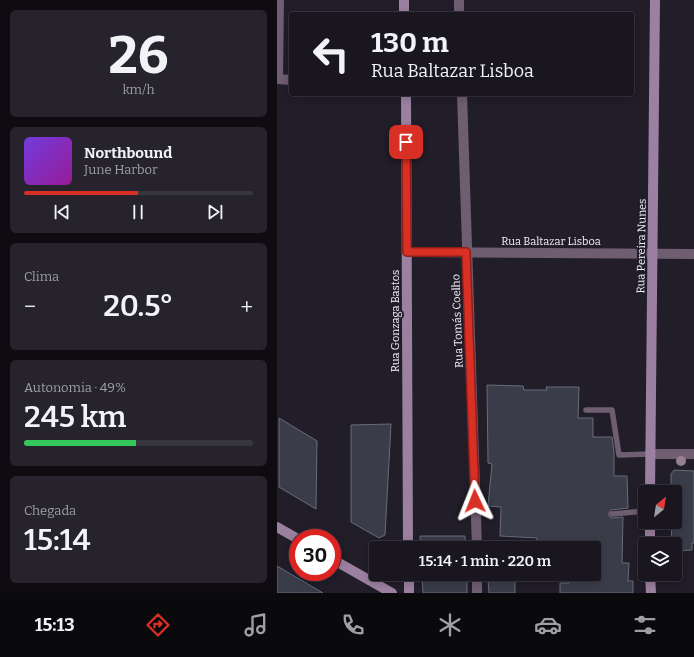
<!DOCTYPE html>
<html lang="pt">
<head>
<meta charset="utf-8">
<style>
  :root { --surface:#19161f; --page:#26232c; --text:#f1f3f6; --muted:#9f9fa4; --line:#37353d; --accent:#d93025 }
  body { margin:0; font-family:Bitter,serif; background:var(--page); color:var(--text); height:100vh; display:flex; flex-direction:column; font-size:15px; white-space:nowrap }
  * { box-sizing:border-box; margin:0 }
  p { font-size:13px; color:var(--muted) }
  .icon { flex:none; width:22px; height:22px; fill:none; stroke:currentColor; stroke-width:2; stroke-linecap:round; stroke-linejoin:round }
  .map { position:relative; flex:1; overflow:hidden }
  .panel { display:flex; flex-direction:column; gap:10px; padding:10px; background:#0e0c11; width:277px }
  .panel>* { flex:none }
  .banner { position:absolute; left:12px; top:12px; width:345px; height:84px; border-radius:4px; box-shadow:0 2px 10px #0003,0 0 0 1px var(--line); background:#19161f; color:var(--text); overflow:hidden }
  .needle { width:26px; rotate:30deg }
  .fabs { position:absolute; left:361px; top:485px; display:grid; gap:8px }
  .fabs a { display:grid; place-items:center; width:44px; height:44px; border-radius:4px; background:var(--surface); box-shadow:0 2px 10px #0003,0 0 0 1px var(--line); font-size:20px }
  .speed { position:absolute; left:12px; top:529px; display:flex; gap:8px; font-size:20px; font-weight:700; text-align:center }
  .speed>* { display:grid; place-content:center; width:52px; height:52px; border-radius:50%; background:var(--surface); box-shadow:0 2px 10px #0003,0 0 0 1px var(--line); line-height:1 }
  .speed .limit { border:6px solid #d22; background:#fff; color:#111 }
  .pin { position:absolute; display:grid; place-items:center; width:34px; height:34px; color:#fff; margin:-17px; border-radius:8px; box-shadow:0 2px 6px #0006 }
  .me { position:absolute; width:44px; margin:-22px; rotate:358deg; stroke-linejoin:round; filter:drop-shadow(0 0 3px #0008) }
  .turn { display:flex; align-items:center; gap:14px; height:84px; padding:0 16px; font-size:18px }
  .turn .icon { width:52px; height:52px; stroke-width:2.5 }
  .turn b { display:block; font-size:28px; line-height:34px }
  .big { font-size:30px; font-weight:600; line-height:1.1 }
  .panel .widget { flex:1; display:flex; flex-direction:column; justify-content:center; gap:6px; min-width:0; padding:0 14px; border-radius:6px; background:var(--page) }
  .panel .dial { align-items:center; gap:0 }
  .dial b { font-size:52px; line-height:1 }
  .song { display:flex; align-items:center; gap:12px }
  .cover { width:48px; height:48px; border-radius:6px; background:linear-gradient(135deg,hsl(260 70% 55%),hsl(300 70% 35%)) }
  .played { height:4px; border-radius:2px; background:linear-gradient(90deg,var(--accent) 50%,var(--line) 50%) }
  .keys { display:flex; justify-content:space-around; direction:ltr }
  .heat { display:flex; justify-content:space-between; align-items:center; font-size:22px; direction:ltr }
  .charge { height:6px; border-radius:3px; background:linear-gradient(90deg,#34c759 49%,var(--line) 0) }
  .trip { position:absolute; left:92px; top:541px; width:232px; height:40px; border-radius:4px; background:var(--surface); box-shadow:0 2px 10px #0003,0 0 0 1px var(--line); font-weight:600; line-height:40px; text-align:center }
  .tab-bar { display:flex; height:64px; justify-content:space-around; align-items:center; background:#0a090c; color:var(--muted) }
  .tab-bar .icon { width:28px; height:28px }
  .tab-bar .current { color:var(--accent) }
  .tab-bar b { font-size:18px; color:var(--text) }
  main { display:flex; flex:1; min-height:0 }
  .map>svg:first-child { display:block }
</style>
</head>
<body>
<main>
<section class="panel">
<div class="widget dial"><b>26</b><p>km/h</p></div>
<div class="widget">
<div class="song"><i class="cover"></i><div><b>Northbound</b><p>June Harbor</p></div></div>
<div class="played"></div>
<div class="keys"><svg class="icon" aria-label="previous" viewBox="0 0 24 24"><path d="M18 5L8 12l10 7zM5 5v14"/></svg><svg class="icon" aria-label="pause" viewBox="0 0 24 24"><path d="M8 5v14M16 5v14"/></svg><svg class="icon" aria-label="next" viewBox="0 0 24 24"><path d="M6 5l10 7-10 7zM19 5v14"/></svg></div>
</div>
<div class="widget"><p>Clima</p>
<div class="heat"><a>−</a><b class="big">20.5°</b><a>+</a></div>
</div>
<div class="widget"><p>Autonomia · 49%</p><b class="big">245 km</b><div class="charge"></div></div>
<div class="widget"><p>Chegada</p><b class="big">15:14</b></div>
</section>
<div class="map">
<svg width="417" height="593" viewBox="0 0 417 593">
  <rect width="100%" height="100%" fill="#211d29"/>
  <polygon fill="#5c3c4f" points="211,574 227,574 227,581 211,580"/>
  <g fill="#3a3c4a" stroke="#696c7a">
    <polygon points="210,385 246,386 247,390 270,390 269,387 302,387 301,418 316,418 316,437 335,437 337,452 337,476 350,476 351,508 334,510 331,514 334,518 346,517 345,563 352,563 351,581 356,581 356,593 283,593 283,583 292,583 293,574 317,574 317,548 260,548 260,538 223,536 224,507 211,506 215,464 211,463"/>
    <polygon points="2,418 40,441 39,509 2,487"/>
    <polygon points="114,424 108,535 102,538 74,522 74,425"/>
    <polygon points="397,470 417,471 417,543 415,543 415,550 398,551 398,544 394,544 395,522 398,522 398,492 394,492 394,474"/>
    <polygon points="143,536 188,536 189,548 144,548"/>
    <polygon points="0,566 46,593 0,593"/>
    <polygon points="145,574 190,574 190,593 146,593"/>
    <polygon points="227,574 238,574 238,593 212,593 211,580 227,580"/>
  </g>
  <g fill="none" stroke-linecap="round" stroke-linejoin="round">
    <g stroke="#6f5d72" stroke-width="5.5">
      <polyline points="309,410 335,410 342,455 373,454"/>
      <polyline points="335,514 368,511"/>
    </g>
    <g stroke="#6f5d72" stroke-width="10">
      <polyline points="182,0 182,14"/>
      <polyline points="0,79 14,80"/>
      <polyline points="1,79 2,0"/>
      <polyline points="185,94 200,548"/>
      <polyline points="130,252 417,254"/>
      <polyline points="373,454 417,454"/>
      <polyline points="200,574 200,593"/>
    </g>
    <g stroke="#9c80a1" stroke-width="10">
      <polyline points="127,0 127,14"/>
      <polyline points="129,94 131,548"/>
      <polyline points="373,492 378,0"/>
      <polyline points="373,522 373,544"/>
      <polyline points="0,527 21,539"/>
      <polyline points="55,559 115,593"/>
      <polyline points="132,574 132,593"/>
      <polyline points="373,574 374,593"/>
    </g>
  </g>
  <circle fill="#958090" cx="404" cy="461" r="5"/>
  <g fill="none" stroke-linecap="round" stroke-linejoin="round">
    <defs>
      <polyline id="route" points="129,142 130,252 189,252 198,501"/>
    </defs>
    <use href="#route" stroke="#8d1f18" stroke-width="10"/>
    <use href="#route" stroke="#d93025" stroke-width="7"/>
  </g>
  <g text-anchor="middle" stroke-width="4" stroke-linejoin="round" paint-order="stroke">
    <g font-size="11" fill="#f2f0f8" stroke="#211d29">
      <text x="274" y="245">Rua Baltazar Lisboa</text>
      <text transform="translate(364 246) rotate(-89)" y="4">Rua Pereira Nunes</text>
      <text transform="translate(118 321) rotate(-90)" y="4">Rua Gonzaga Bastos</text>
      <text transform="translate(180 321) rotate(-92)" y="4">Rua Tomás Coelho</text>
    </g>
  </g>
</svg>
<div class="fabs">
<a><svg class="needle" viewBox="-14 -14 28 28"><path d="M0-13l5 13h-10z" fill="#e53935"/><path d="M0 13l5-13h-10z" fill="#9f9fa4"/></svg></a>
<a><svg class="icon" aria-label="layers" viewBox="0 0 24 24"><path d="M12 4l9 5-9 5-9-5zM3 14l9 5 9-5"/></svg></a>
</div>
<div class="speed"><div class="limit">30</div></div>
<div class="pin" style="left:129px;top:142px;background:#d93025"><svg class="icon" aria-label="arrive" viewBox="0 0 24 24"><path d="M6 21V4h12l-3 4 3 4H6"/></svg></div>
<svg class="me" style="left:198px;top:501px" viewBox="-20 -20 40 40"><path d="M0-17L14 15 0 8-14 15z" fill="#d93025" stroke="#fff" stroke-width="4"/></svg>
<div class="trip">15:14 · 1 min · 220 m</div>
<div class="banner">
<div class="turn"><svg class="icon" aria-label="left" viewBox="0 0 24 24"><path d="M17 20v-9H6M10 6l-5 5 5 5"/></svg><div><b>130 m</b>Rua Baltazar Lisboa</div></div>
</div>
</div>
</main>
<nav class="tab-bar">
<b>15:13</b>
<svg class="icon current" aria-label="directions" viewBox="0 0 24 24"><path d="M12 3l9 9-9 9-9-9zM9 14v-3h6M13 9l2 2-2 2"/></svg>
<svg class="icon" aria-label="music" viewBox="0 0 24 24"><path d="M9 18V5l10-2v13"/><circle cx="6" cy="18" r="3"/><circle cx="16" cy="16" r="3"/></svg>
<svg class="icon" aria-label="phone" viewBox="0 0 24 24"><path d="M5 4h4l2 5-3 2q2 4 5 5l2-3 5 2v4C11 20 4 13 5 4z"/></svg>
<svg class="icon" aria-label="climate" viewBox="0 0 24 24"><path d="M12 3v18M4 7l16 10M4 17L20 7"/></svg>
<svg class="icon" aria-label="car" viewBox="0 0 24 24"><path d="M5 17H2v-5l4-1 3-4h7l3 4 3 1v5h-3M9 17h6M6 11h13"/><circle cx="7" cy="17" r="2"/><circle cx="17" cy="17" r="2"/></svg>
<svg class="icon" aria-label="filters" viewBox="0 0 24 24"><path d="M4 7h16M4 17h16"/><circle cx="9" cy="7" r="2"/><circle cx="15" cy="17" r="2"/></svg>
</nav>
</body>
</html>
